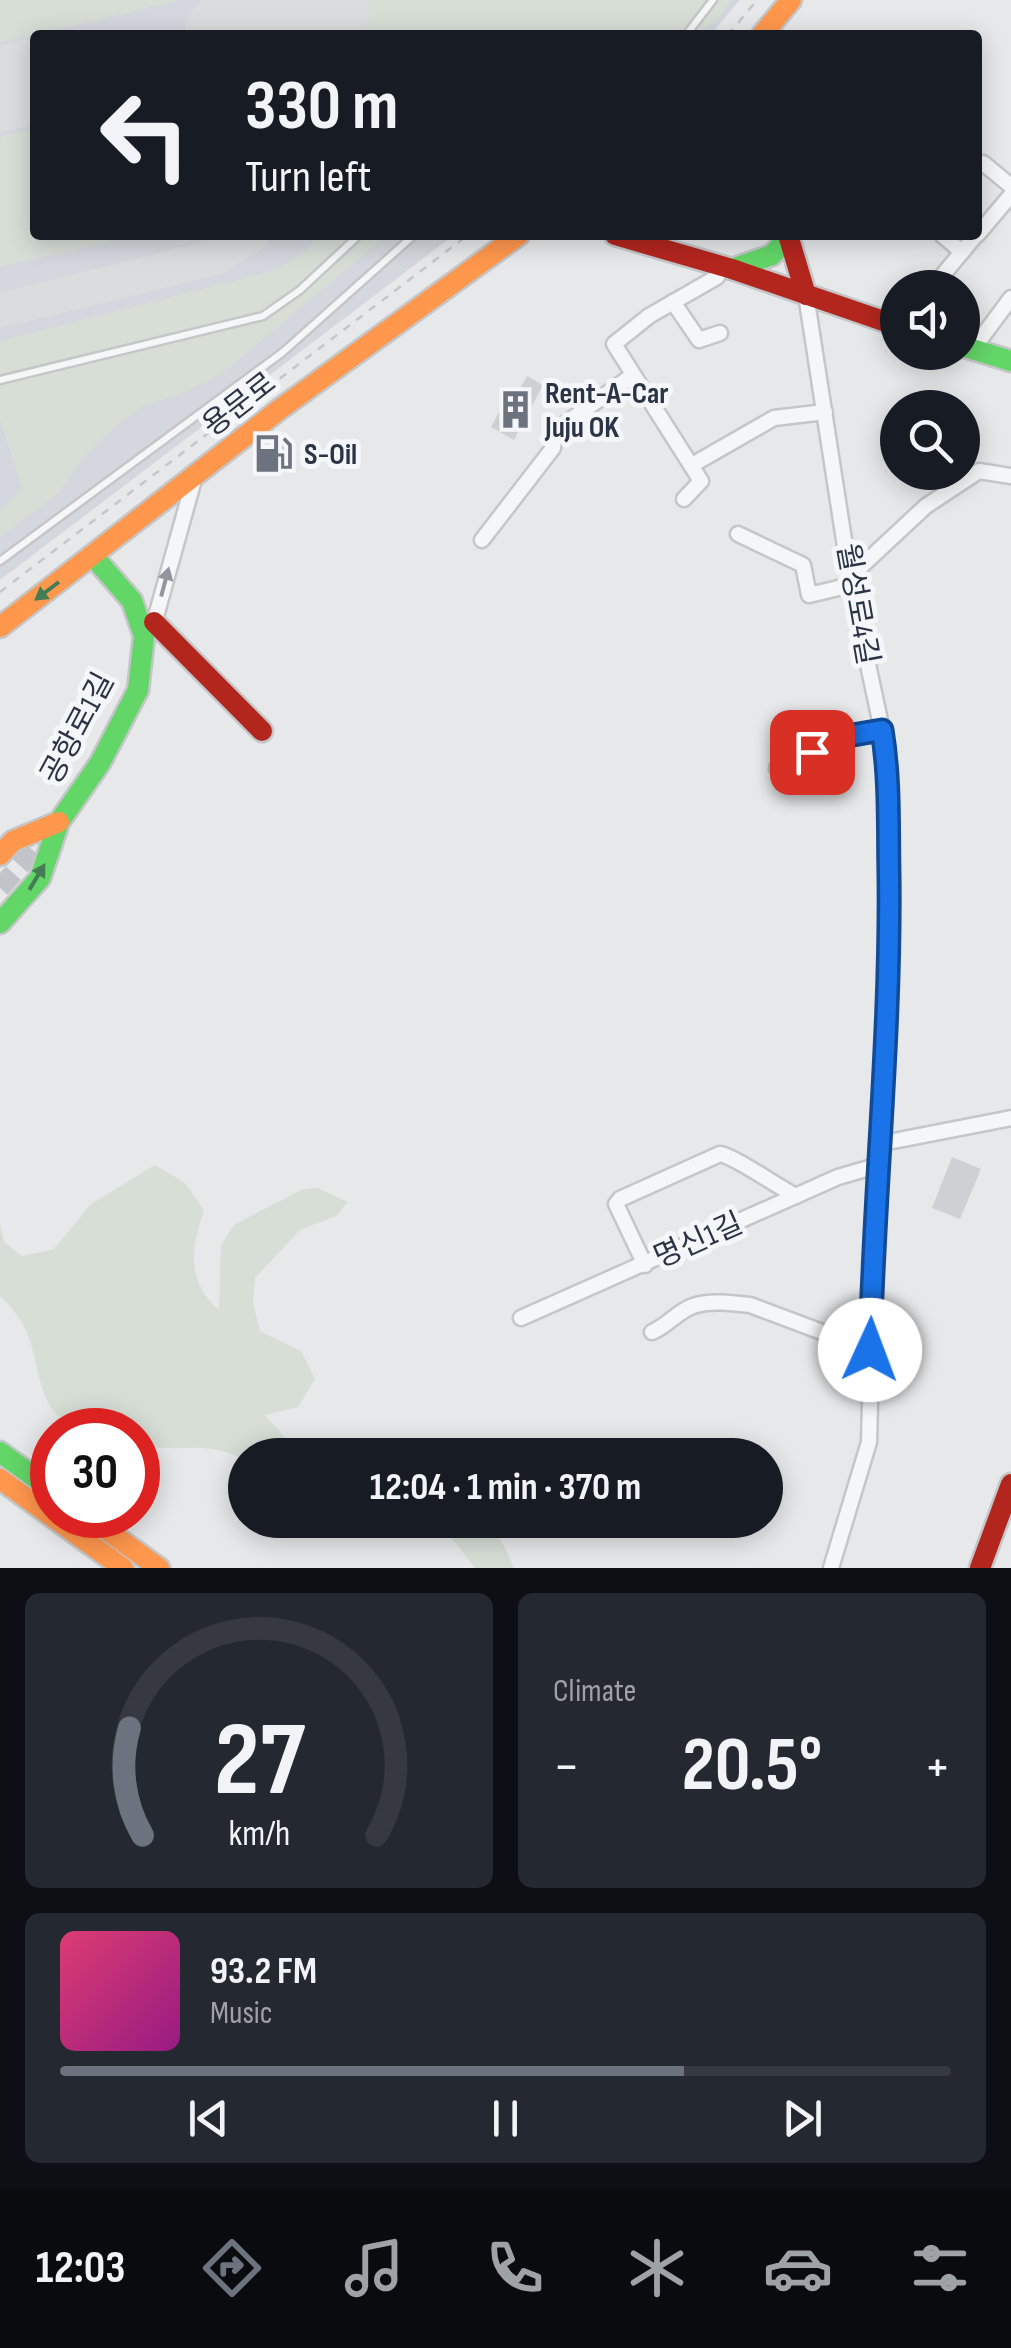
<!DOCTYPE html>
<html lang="en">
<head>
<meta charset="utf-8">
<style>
  :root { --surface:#171b24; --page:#242831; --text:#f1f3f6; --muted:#9ea1a6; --line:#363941; --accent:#6c737f }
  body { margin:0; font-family:"Sofia Sans Condensed","Noto Sans KR",sans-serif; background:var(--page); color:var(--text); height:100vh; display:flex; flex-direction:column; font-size:38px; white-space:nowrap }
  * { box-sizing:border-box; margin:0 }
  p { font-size:32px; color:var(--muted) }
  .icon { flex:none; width:55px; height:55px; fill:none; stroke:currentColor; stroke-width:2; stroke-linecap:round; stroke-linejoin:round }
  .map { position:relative; height:1568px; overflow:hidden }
  .drawer { display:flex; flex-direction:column; gap:25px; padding:25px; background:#0d0f14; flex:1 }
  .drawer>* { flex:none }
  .guide { position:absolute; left:30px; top:30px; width:952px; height:210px; border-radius:10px; box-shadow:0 5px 25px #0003; background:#171b24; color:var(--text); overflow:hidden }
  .controls { position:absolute; left:880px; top:270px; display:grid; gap:20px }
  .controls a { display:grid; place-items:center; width:100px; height:100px; border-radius:50%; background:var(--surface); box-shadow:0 5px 25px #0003; font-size:50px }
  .speed { position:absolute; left:30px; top:1408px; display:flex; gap:20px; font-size:50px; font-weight:700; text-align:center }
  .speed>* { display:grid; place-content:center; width:130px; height:130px; border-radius:50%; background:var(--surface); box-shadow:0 5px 25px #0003; line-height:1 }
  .speed .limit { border:15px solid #d22; background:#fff; color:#111 }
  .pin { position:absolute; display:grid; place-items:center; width:85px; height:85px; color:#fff; margin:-42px; border-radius:20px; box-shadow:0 5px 15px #0006 }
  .me { position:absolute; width:110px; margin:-55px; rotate:2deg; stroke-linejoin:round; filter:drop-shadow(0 0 8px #0008) }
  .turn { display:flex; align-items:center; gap:35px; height:210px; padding:0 50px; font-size:45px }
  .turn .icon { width:130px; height:130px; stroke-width:2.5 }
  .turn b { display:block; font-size:70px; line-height:85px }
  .big { font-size:75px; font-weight:700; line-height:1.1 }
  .drawer .tile { flex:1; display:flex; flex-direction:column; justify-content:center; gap:15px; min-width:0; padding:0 35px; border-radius:15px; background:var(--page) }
  .drawer .dial { align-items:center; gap:0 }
  .dial svg { height:260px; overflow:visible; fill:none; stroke:var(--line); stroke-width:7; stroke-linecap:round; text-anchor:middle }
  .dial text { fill:var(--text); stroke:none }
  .song { display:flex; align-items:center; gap:30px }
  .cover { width:120px; height:120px; border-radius:15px; background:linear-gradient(135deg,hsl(340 70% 55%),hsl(310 70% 35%)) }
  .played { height:10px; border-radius:5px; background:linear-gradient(90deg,var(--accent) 70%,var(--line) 70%) }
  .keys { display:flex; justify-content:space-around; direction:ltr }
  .heat { display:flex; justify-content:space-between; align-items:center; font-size:55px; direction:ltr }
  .drawer .tiles { flex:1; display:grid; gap:25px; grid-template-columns:1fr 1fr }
  .tile:last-child { grid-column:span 2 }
  .trip { position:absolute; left:228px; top:1438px; width:555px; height:100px; border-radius:50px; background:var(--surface); box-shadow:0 5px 25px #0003; font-weight:700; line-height:100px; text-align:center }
  .tabs { display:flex; height:160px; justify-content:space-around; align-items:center; background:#090b0e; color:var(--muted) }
  .tabs .icon { width:70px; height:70px }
  .tabs .selected { color:var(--accent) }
  .tabs b { font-size:45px; color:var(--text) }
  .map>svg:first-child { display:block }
</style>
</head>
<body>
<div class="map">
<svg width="1011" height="1568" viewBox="0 0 1011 1568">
  <rect width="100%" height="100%" fill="#e6e8ea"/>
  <polygon fill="#d4d7dd" points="0,0 740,0 710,35 35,35 35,235 454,235 0,580"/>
  <g fill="#d6ded6">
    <polygon points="0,0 181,0 0,43"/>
    <polygon points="343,0 731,0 717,20 697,35 353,35"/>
    <polygon points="35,129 35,235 137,235 0,267 0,137"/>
    <polygon points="319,235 387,235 219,376 176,396 144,405 115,427 83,458 58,494 0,536 0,510 22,488 0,420 0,341 276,270 306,251"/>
    <path d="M 155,1165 L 185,1183 L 204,1210 C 191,1248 186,1282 219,1310 L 221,1245 L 234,1225 L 303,1189 L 318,1188 L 348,1202 L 336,1216 L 300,1230 L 255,1278 L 253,1302 L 260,1331 L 301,1351 L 315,1379 L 298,1407 L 265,1415 L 301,1455 L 245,1455 L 245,1460 C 202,1438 180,1455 138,1444 L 138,1430 C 121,1430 99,1433 83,1429 C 38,1416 42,1377 30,1341 C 25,1324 13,1307 0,1296 L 0,1223 L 4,1242 L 22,1256 L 54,1249 L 91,1204 Z"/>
    <path d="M 474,1520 C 497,1525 505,1548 514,1568 L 475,1568 L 450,1536 Z"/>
  </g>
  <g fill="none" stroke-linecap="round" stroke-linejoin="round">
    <polyline stroke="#dadcde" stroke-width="35" points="0,310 213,258 252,235"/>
    <g stroke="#dadcde" stroke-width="85">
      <polyline points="227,35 328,11"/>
      <polyline points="0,89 35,81"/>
    </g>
  </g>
  <g fill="#ced0d3">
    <polygon points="527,376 543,385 514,440 491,427 512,388 518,392"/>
    <polygon points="286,437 294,447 262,471 255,460"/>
    <polygon points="952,1157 981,1169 960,1219 932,1208"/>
  </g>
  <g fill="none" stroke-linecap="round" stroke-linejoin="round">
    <polyline stroke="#c1c4c9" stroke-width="20" stroke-dasharray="20 10" stroke-linecap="butt" points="0,888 59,822"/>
    <defs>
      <g id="lane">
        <polyline points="686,35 713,0"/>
        <polyline points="0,380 263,316 300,290 359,235"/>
        <polyline points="0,561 283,352 414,235"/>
      </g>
      <g id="street">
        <polyline points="983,163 1011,186"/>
        <polyline points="978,234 1011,195"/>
        <polyline points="942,235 962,252"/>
        <polyline points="932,288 976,235"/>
        <polyline points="806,295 851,585 882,730 888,788 890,952 876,1166 869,1442 831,1568"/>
        <polyline points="673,302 699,340 720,333"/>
        <polyline points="973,349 1011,298"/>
        <polyline points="692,465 774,418 825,412"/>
        <polyline points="684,499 701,481 614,344 649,316 717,277 721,265"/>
        <polyline points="738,534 803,565 809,595 851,585"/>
        <polyline points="482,540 553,448 555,431 633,375"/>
        <polyline points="852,575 926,506 979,471 1011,476"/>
        <polyline points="153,627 195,476"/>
        <polyline points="777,768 847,736 882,730"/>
        <polyline points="878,1144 1011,1118"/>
        <path d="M 645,1265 L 616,1204 L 620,1199 L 720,1154 C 732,1155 780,1188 796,1196"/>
        <polyline points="521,1318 838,1177 876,1166"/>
        <path d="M 652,1332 C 667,1326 678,1311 693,1306 C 709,1300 733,1303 750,1305 L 870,1350"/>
      </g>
      <g id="fast">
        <polyline points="732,269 772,255 788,238"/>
        <polyline points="962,346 1011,361"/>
        <polyline points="0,923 40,878 59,822 100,763 138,690 144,636 132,601 93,556"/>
        <polyline points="0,1452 52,1490"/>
      </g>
      <g id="slow">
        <polyline points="762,35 791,0"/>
        <polyline points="0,627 280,409 519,235"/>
        <polyline points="0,855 13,841 59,822"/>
        <polyline points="0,1479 123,1568"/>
        <polyline points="86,1515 159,1568"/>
      </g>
      <g id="jam">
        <polyline points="615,235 732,269 898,326"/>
        <polyline points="788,235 806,295"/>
        <polyline points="154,622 262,731"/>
        <polyline points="980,1568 1011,1484"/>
      </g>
    </defs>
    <use href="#lane" stroke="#c4c6c8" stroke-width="11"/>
    <use href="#street" stroke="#c4c6c8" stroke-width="19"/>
    <use href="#fast" stroke="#c4c6c8" stroke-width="25"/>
    <use href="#slow" stroke="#c4c6c8" stroke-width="25"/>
    <use href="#jam" stroke="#c4c6c8" stroke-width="25"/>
    <g stroke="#c5c6ca" stroke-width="2.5" stroke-dasharray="8 8" stroke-linecap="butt">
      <polyline points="728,35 757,0"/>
      <polyline points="0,592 468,235"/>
    </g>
    <use href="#lane" stroke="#f5f6f7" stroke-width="6"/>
    <use href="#street" stroke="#f5f6f7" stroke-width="14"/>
    <use href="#fast" stroke="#63d668" stroke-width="20"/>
    <use href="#slow" stroke="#ff974d" stroke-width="20"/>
    <use href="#jam" stroke="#b3261e" stroke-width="20"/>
  </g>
  <defs><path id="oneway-solid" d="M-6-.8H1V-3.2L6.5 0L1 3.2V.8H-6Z" transform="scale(2.5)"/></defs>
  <use fill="#90959e" href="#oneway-solid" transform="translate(165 582) rotate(-75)"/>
  <g fill="#447d55">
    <use href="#oneway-solid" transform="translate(47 591) rotate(143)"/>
    <use href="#oneway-solid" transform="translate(37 877) rotate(-59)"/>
  </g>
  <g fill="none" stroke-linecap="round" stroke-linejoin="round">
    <defs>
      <path id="route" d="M 812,752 L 847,736 L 882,730 C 890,778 888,827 889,875 C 891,1033 874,1192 870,1350"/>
    </defs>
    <use href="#route" stroke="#114b97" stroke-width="25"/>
    <use href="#route" stroke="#1a73e8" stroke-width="18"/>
  </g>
  <defs>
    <symbol id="building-bare" viewBox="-9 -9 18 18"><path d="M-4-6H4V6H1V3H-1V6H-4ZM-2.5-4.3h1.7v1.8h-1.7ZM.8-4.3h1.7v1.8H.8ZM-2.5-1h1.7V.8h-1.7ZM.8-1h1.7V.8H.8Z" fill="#6c737f" stroke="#f4f6f9" stroke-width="2.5" paint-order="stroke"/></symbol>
    <symbol id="fuel-bare" viewBox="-9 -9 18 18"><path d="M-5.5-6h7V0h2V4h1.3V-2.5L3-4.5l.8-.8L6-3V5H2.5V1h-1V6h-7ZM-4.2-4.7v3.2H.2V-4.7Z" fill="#6c737f" stroke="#f4f6f9" stroke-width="2.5" paint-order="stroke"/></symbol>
  </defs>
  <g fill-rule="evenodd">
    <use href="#building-bare" x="488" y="382" width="55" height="55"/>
    <use href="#fuel-bare" x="246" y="426" width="55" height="55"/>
  </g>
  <g text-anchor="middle" stroke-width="10" stroke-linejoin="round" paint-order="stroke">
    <g font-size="30" font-weight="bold" fill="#2b3445" stroke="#f4f6f9" text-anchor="start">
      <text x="545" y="403">Rent-A-Car<tspan x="545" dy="34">Juju OK</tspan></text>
      <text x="304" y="464">S-Oil</text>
    </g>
    <g font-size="30" fill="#2b3445" stroke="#f4f6f9">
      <text transform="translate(239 404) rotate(-38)" y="10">용문로</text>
      <text transform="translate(858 604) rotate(80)" y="10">월성로4길</text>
      <text transform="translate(77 728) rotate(-62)" y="10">공항로1길</text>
      <text transform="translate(698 1240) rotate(-24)" y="10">명신1길</text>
    </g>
  </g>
</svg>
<div class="controls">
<a><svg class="icon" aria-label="sound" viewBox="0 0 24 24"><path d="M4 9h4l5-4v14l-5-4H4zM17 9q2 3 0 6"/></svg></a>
<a><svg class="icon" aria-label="search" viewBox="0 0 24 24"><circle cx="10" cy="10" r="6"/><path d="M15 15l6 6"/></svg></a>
</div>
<div class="speed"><div class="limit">30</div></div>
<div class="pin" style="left:812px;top:752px;background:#d93025"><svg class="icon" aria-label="arrive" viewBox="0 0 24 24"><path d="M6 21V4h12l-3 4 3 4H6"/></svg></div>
<svg class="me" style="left:870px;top:1350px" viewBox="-20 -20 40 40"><circle r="19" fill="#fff"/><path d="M0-13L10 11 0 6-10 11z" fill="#1a73e8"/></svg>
<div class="trip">12:04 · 1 min · 370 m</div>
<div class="guide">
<div class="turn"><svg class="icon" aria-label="left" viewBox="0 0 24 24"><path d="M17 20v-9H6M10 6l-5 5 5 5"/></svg><div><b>330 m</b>Turn left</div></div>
</div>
</div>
<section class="drawer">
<div class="tiles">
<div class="tile dial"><svg viewBox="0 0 100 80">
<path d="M14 69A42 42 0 1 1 86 69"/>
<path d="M14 69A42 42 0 0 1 10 36" stroke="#6c737f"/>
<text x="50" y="56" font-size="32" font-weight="700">27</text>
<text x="50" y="72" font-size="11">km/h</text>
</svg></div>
<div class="tile"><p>Climate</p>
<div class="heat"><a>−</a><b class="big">20.5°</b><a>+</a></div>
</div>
<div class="tile">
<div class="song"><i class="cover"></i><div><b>93.2 FM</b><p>Music</p></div></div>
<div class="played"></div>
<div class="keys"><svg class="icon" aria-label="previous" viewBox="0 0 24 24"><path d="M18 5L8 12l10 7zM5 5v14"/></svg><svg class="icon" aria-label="pause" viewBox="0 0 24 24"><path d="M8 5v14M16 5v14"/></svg><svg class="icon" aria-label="next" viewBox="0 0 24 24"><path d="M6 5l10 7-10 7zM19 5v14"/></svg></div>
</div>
</div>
</section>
<nav class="tabs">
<b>12:03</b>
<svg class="icon selected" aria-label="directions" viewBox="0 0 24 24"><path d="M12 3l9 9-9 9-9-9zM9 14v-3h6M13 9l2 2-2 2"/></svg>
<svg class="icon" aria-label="music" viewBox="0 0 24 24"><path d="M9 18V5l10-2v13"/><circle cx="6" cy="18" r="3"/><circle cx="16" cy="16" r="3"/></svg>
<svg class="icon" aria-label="phone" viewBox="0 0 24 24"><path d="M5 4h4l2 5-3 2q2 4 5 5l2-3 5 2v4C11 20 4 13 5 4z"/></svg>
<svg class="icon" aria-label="climate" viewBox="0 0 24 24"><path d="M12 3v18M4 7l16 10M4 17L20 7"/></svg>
<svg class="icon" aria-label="car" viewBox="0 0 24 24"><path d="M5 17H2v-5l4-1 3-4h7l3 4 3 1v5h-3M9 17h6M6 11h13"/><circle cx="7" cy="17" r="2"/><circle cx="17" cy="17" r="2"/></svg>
<svg class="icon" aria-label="filters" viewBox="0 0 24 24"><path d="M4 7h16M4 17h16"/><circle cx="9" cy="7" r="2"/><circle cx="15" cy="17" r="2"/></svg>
</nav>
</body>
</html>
